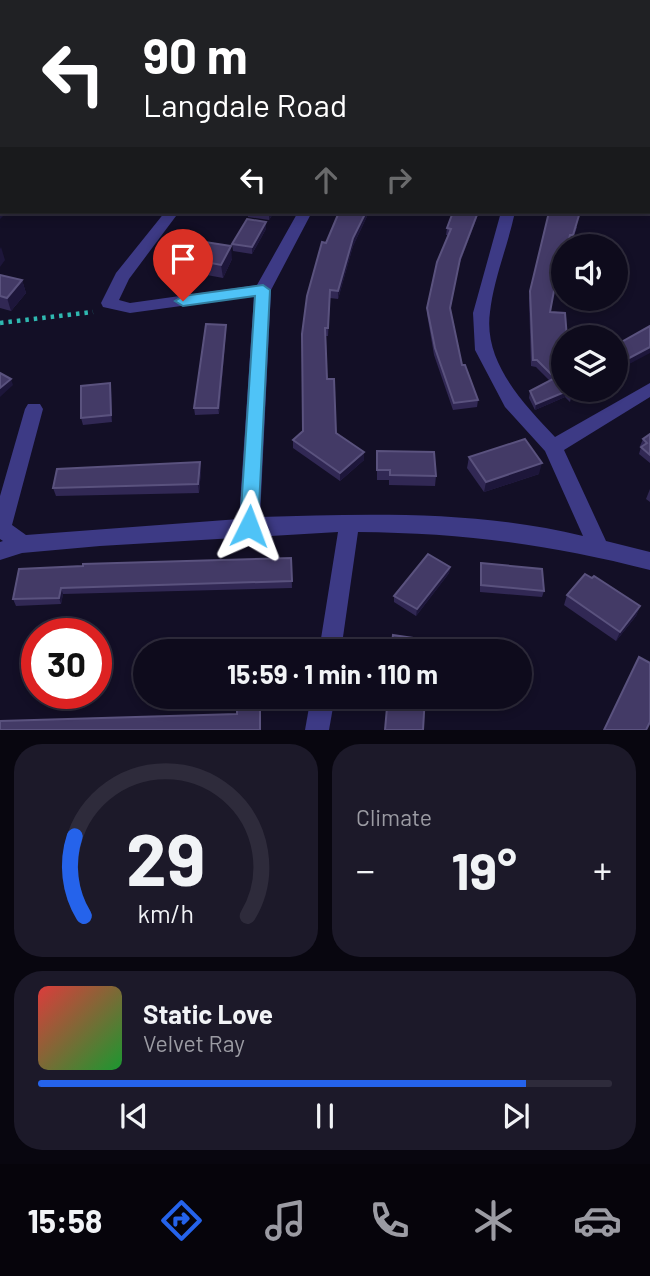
<!DOCTYPE html>
<html lang="en">
<head>
<meta charset="utf-8">
<style>
  :root { --surface:#0e0b1c; --page:#1c1929; --text:#f1f3f6; --muted:#9b9ba3; --line:#2e2b3b; --accent:#2563eb }
  body { margin:0; font-family:Barlow,sans-serif; background:var(--page); color:var(--text); height:100vh; display:flex; flex-direction:column; font-size:26px; white-space:nowrap }
  * { box-sizing:border-box; margin:0 }
  p { font-size:23px; color:var(--muted) }
  .icon { flex:none; width:38px; height:38px; fill:none; stroke:currentColor; stroke-width:2; stroke-linecap:round; stroke-linejoin:round }
  .map { position:relative; height:730px; overflow:hidden }
  .sheet { display:flex; flex-direction:column; gap:14px; padding:14px; background:#08060f; flex:1 }
  .sheet>* { flex:none }
  .top-card { position:absolute; left:0px; top:0px; width:651px; height:214px; box-shadow:0 4px 10px #0003,0 0 0 2px var(--line); background:#202124; color:#fff; overflow:hidden }
  .controls { position:absolute; left:551px; top:234px; display:grid; gap:14px }
  .controls a { display:grid; place-items:center; width:77px; height:77px; border-radius:50%; background:var(--surface); box-shadow:0 4px 10px #0003,0 0 0 2px var(--line); font-size:35px }
  .speed { position:absolute; left:21px; top:618px; display:flex; gap:14px; font-size:35px; font-weight:700; text-align:center }
  .speed>* { display:grid; place-content:center; width:91px; height:91px; border-radius:50%; background:var(--surface); box-shadow:0 4px 10px #0003,0 0 0 2px var(--line); line-height:1 }
  .speed .limit { border:10px solid #d22; background:#fff; color:#111 }
  .pin { position:absolute; display:grid; place-items:center; width:60px; height:60px; color:#fff; margin:-72px -30px; border-radius:50% 50% 50% 0; rotate:-45deg; box-shadow:0 0 7px #0007 }
  .pin .icon { rotate:45deg }
  .me { position:absolute; width:77px; margin:-38px; rotate:3deg; stroke-linejoin:round; filter:drop-shadow(0 0 5px #0008) }
  .turn { display:flex; align-items:center; gap:24px; height:147px; padding:0 28px; font-size:32px }
  .turn .icon { width:91px; height:91px; stroke-width:2.5 }
  .turn b { display:block; font-size:49px; line-height:60px }
  .lanes { display:flex; align-items:center; height:66px; padding:0 28px; background:#0003; justify-content:center; gap:35px; direction:ltr }
  .lanes .off { opacity:.35 }
  .big { font-size:52px; font-weight:700; line-height:1.1 }
  .sheet .tile { flex:1; display:flex; flex-direction:column; justify-content:center; gap:10px; min-width:0; padding:0 24px; border-radius:28px; background:var(--page) }
  .sheet .dial { align-items:center; gap:0 }
  .dial svg { height:182px; overflow:visible; fill:none; stroke:var(--line); stroke-width:7; stroke-linecap:round; text-anchor:middle }
  .dial text { fill:var(--text); stroke:none }
  .song { display:flex; align-items:center; gap:21px }
  .cover { width:84px; height:84px; border-radius:10px; background:linear-gradient(135deg,hsl(0 70% 55%),hsl(130 70% 35%)) }
  .played { height:7px; border-radius:4px; background:linear-gradient(90deg,var(--accent) 85%,var(--line) 85%) }
  .keys { display:flex; justify-content:space-around; direction:ltr }
  .heat { display:flex; justify-content:space-between; align-items:center; font-size:38px; direction:ltr }
  .sheet .tiles { flex:1; display:grid; gap:14px; grid-template-columns:1fr 1fr }
  .tile:last-child { grid-column:span 2 }
  .trip { position:absolute; left:133px; top:639px; width:399px; height:70px; border-radius:35px; background:var(--surface); box-shadow:0 4px 10px #0003,0 0 0 2px var(--line); font-weight:700; line-height:70px; text-align:center }
  .tabs { display:flex; height:112px; justify-content:space-around; align-items:center; background:#06040b; color:var(--muted) }
  .tabs .icon { width:49px; height:49px }
  .tabs .active { color:var(--accent) }
  .tabs b { font-size:32px; color:var(--text) }
  .map>svg:first-child { display:block }
</style>
</head>
<body>
<div class="map">
<svg width="650" height="730" viewBox="0 0 650 730">
  <rect width="100%" height="100%" fill="#130f26"/>
  <g fill="none" stroke-linecap="round" stroke-linejoin="round">
    <polyline stroke="#2fb8b0" stroke-width="4.5" stroke-dasharray="3.5 5" stroke-linecap="butt" points="0,323 93,312"/>
    <g fill="#3d3a85" fill-rule="evenodd">
      <polygon points="159,0 174,0 158,2"/>
      <polygon points="328,0 340,0 327,2"/>
      <polygon points="422,0 435,0 421,2"/>
      <polygon points="0,24 2,24 0,32"/>
      <polygon points="649,77 650,78 650,86 649,86"/>
      <polygon points="0,135 2,135 0,145"/>
      <path d="M 165,212 L 179,212 L 129,279 L 119,300 L 130,303 L 257,285 L 298,212 L 312,212 L 271,290 L 260,517 C 366,514 478,510 583,536 L 545,451 L 505,407 L 475,350 L 473,313 L 501,212 L 515,212 C 508,245 494,278 490,312 C 483,362 523,403 555,437 L 650,383 L 650,397 L 564,450 L 606,541 L 650,552 L 650,570 C 548,544 463,533 358,532 L 341,651 L 319,651 L 338,532 L 100,546 L 22,553 L 0,560 L 0,542 L 3,541 L 0,539 L 0,496 L 25,409 L 28,404 L 40,404 L 43,409 L 12,525 L 26,535 L 239,519 L 254,296 L 130,313 L 103,307 L 101,303 L 116,273 Z"/>
      <polygon points="311,696 335,696 329,730 305,730"/>
    </g>
  </g>
  <g fill="#312854">
    <polygon points="101,0 152,0 150,2 101,2"/>
    <polygon points="253,0 318,0 317,2 258,2"/>
    <polygon points="458,0 493,0 490,2 463,2"/>
    <polygon points="247,212 274,212 269,220 248,217"/>
    <polygon points="339,212 369,212 353,246 338,299 330,298 328,336 326,336 327,379 336,433 364,452 364,460 340,481 293,448 293,440 303,431 326,243"/>
    <polygon points="453,212 479,212 459,265 450,310 462,365 478,400 477,407 453,410 434,355 427,314 427,308 448,235 446,235 447,228"/>
    <polygon points="549,212 577,227 572,242 569,241 561,272 557,271 550,312 564,390 580,390 572,394 570,402 565,397 535,410 529,398 530,391 550,381 536,367 531,366 529,298"/>
    <polygon points="266,229 252,254 233,251 232,244"/>
    <polygon points="232,259 223,278 196,273 195,260"/>
    <polygon points="0,275 22,280 26,293 11,311 0,308"/>
    <polygon points="226,325 226,331 219,414 195,415 194,408"/>
    <polygon points="111,390 112,422 83,425 81,418"/>
    <polygon points="650,434 650,463 639,454 641,447 640,446 643,439"/>
    <polygon points="377,451 436,476 435,486 389,485 389,480 377,480"/>
    <polygon points="469,457 539,474 484,492 467,468"/>
    <polygon points="201,471 199,493 56,496 53,488"/>
    <polygon points="650,489 650,502 646,499"/>
    <polygon points="291,558 292,588 63,594 61,604 16,606 13,599 19,569"/>
    <polygon points="481,563 544,591 542,597 480,592 480,570"/>
    <polygon points="450,567 449,573 416,616 394,602 394,596"/>
    <polygon points="567,595 640,606 636,616 616,641 564,605"/>
  </g>
  <g fill="#1d163a">
    <polygon points="140,0 152,0 150,2 138,2"/>
    <polygon points="482,0 493,0 490,2 479,2"/>
    <polygon points="2,209 2,212 4,212 5,214 0,219 0,211"/>
    <polygon points="270,212 274,212 269,220 269,214"/>
    <polygon points="366,212 369,212 353,246 338,299 338,291 353,238"/>
    <polygon points="478,212 479,212 459,265 460,259"/>
    <polygon points="266,222 266,229 252,254 252,247"/>
    <polygon points="231,246 232,259 223,278 221,265"/>
    <polygon points="1,247 5,260 0,267 0,249"/>
    <polygon points="22,280 26,293 11,311 7,298"/>
    <polygon points="226,325 226,331 219,414 218,408"/>
    <polygon points="650,347 650,353 616,371 616,365"/>
    <polygon points="11,379 13,385 0,397 0,388"/>
    <polygon points="110,383 111,390 112,422 111,415"/>
    <polygon points="567,391 565,397 535,410 536,404"/>
    <polygon points="364,452 364,460 340,481 340,473"/>
    <polygon points="200,462 201,471 199,493 198,484"/>
    <polygon points="542,463 539,474 484,492 486,482"/>
    <polygon points="450,567 449,573 416,616 417,609"/>
    <polygon points="61,588 63,594 61,604 59,598"/>
    <polygon points="640,606 636,616 616,641 620,632"/>
  </g>
  <g fill="#433a66" stroke="#5a527e" stroke-width="2">
    <polygon points="121,0 140,0 138,2"/>
    <polygon points="269,0 313,0 312,2 273,2"/>
    <polygon points="649,138 650,138 649,162"/>
    <rect x="649" y="172" width="1" height="25"/>
    <polygon points="339,212 366,212 353,238 338,291 330,290 328,328 325,328 327,379 334,379 336,433 364,452 340,473 293,440 303,431 302,334 307,296 322,242 326,243"/>
    <polygon points="453,212 478,212 460,259 450,308 462,365 465,365 478,400 454,403 435,348 427,308 437,262 451,229 447,228"/>
    <polygon points="549,212 580,212 573,235 570,235 567,247 564,247 564,262 563,265 559,264 550,312 565,313 567,338 564,338 564,390 571,390 572,396 567,391 536,404 530,391 555,378 537,360 533,360 530,291"/>
    <polygon points="247,219 266,222 252,247 232,244"/>
    <polygon points="205,242 231,246 221,265 195,260"/>
    <polygon points="0,275 22,280 7,298 0,296"/>
    <polygon points="206,324 226,325 218,408 194,408"/>
    <polygon points="650,326 650,347 616,365 616,345"/>
    <polygon points="0,373 11,379 0,388"/>
    <polygon points="110,383 111,415 81,418 81,386"/>
    <polygon points="650,434 650,455 641,447 647,443 643,439"/>
    <polygon points="525,439 542,463 486,482 469,457"/>
    <polygon points="377,451 434,452 436,476 390,475 390,470 377,470"/>
    <polygon points="200,462 198,484 53,488 57,469"/>
    <polygon points="428,554 450,567 417,609 394,596"/>
    <polygon points="291,558 292,581 61,588 59,598 13,599 19,569 83,566 83,564"/>
    <polygon points="481,563 542,569 544,591 481,585"/>
    <polygon points="585,574 592,578 594,576 640,606 620,632 567,595"/>
    <polygon points="393,635 428,640 428,651 391,651"/>
    <polygon points="639,657 650,663 650,722 646,730 604,730"/>
    <polygon points="388,696 425,696 423,730 385,730"/>
    <polygon points="260,702 260,730 0,730 0,721 237,714 237,703"/>
  </g>
  <polygon fill="#4fc3f7" stroke="#337fa1" stroke-width="2" points="263,285 270,290 258,526 249,533 240,526 255,296 183,306 175,301 183,296"/>
</svg>
<div class="controls">
<a><svg class="icon" aria-label="sound" viewBox="0 0 24 24"><path d="M4 9h4l5-4v14l-5-4H4zM17 9q2 3 0 6"/></svg></a>
<a><svg class="icon" aria-label="layers" viewBox="0 0 24 24"><path d="M12 4l9 5-9 5-9-5zM3 14l9 5 9-5"/></svg></a>
</div>
<div class="speed"><div class="limit">30</div></div>
<div class="pin" style="left:183px;top:301px;background:#d93025"><svg class="icon" aria-label="arrive" viewBox="0 0 24 24"><path d="M6 21V4h12l-3 4 3 4H6"/></svg></div>
<svg class="me" style="left:249px;top:526px" viewBox="-20 -20 40 40"><path d="M0-17L14 15 0 8-14 15z" fill="#4fc3f7" stroke="#fff" stroke-width="4"/></svg>
<div class="trip">15:59 · 1 min · 110 m</div>
<div class="top-card">
<div class="turn"><svg class="icon" aria-label="left" viewBox="0 0 24 24"><path d="M17 20v-9H6M10 6l-5 5 5 5"/></svg><div><b>90 m</b>Langdale Road</div></div>
<div class="lanes"><svg class="icon" aria-label="left" viewBox="0 0 24 24"><path d="M17 20v-9H6M10 6l-5 5 5 5"/></svg><svg class="icon off" aria-label="ahead" viewBox="0 0 24 24"><path d="M12 20V5M6 11l6-6 6 6"/></svg><svg class="icon off" aria-label="right" viewBox="0 0 24 24"><path d="M7 20v-9h11M14 6l5 5-5 5"/></svg></div>
</div>
</div>
<section class="sheet">
<div class="tiles">
<div class="tile dial"><svg viewBox="0 0 100 80">
<path d="M14 69A42 42 0 1 1 86 69"/>
<path d="M14 69A42 42 0 0 1 10 34" stroke="#2563eb"/>
<text x="50" y="56" font-size="32" font-weight="700">29</text>
<text x="50" y="72" font-size="11">km/h</text>
</svg></div>
<div class="tile"><p>Climate</p>
<div class="heat"><a>−</a><b class="big">19°</b><a>+</a></div>
</div>
<div class="tile">
<div class="song"><i class="cover"></i><div><b>Static Love</b><p>Velvet Ray</p></div></div>
<div class="played"></div>
<div class="keys"><svg class="icon" aria-label="previous" viewBox="0 0 24 24"><path d="M18 5L8 12l10 7zM5 5v14"/></svg><svg class="icon" aria-label="pause" viewBox="0 0 24 24"><path d="M8 5v14M16 5v14"/></svg><svg class="icon" aria-label="next" viewBox="0 0 24 24"><path d="M6 5l10 7-10 7zM19 5v14"/></svg></div>
</div>
</div>
</section>
<nav class="tabs">
<b>15:58</b>
<svg class="icon active" aria-label="directions" viewBox="0 0 24 24"><path d="M12 3l9 9-9 9-9-9zM9 14v-3h6M13 9l2 2-2 2"/></svg>
<svg class="icon" aria-label="music" viewBox="0 0 24 24"><path d="M9 18V5l10-2v13"/><circle cx="6" cy="18" r="3"/><circle cx="16" cy="16" r="3"/></svg>
<svg class="icon" aria-label="phone" viewBox="0 0 24 24"><path d="M5 4h4l2 5-3 2q2 4 5 5l2-3 5 2v4C11 20 4 13 5 4z"/></svg>
<svg class="icon" aria-label="climate" viewBox="0 0 24 24"><path d="M12 3v18M4 7l16 10M4 17L20 7"/></svg>
<svg class="icon" aria-label="car" viewBox="0 0 24 24"><path d="M5 17H2v-5l4-1 3-4h7l3 4 3 1v5h-3M9 17h6M6 11h13"/><circle cx="7" cy="17" r="2"/><circle cx="17" cy="17" r="2"/></svg>
</nav>
</body>
</html>
